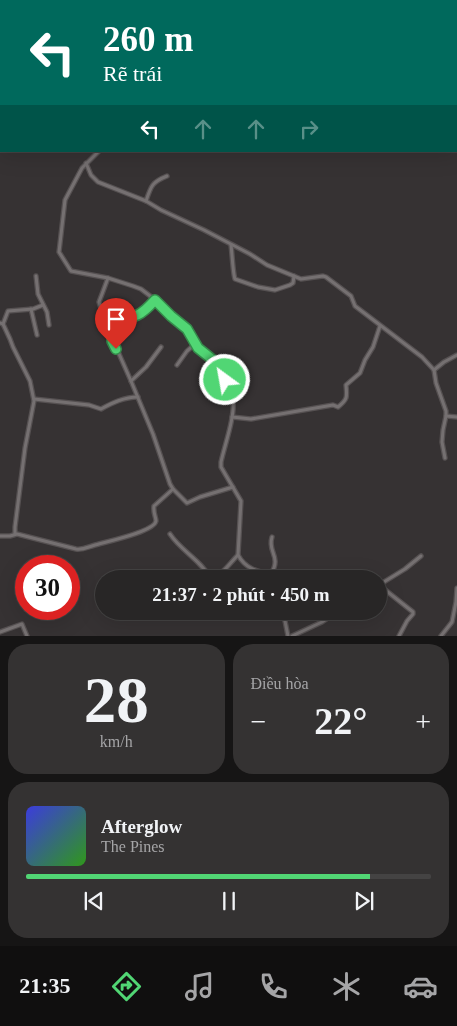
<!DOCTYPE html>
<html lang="vi">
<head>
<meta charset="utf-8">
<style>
  :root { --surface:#282626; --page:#343232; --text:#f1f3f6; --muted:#a5a5a7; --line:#444343; --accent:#51d674 }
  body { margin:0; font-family:"Times New Roman",serif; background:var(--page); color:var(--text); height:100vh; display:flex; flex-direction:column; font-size:19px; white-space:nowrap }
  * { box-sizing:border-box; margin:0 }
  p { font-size:16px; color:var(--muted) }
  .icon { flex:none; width:28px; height:28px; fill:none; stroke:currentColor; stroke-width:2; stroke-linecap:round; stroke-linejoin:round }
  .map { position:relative; height:636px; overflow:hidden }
  .side { display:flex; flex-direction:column; gap:8px; padding:8px; background:#161515; flex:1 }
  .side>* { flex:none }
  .hud { position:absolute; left:0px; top:0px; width:458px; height:152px; box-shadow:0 5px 20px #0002,0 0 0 1px var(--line); background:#00695c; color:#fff; overflow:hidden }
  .speed { position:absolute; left:15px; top:555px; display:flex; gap:10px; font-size:25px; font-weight:700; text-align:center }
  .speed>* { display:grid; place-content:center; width:65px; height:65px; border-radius:50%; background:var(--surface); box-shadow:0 5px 20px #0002,0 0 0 1px var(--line); line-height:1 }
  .speed .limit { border:8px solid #d22; background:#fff; color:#111 }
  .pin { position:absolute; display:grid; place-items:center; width:42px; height:42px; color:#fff; margin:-51px -21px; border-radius:50% 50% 50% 0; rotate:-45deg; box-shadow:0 0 5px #0007 }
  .pin .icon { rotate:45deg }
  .me { position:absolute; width:55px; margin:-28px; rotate:328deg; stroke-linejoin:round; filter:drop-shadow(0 0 4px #0008) }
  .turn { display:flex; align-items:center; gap:18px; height:105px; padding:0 20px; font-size:22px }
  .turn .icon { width:65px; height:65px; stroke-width:2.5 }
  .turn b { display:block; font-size:35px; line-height:42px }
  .lanes { display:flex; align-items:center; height:48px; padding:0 20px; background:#0003; justify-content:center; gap:25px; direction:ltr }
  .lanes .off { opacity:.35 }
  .big { font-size:38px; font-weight:700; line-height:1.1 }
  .side .tile { flex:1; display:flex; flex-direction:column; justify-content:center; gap:8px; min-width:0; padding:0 18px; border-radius:20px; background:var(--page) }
  .side .dial { align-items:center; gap:0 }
  .dial b { font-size:65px; line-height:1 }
  .song { display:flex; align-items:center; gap:15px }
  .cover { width:60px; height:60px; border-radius:8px; background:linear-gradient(135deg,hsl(240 70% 55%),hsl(110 70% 35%)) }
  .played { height:5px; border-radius:2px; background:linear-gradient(90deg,var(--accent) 85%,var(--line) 85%) }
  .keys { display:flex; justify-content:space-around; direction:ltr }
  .heat { display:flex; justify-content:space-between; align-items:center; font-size:28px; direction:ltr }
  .side .tiles { flex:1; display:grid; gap:8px; grid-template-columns:1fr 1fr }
  .tile:last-child { grid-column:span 2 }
  .trip { position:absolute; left:95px; top:570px; width:292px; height:50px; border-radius:25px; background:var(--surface); box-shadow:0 5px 20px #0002,0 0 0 1px var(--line); font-weight:700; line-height:50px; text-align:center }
  .tabs { display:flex; height:80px; justify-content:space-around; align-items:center; background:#100f0f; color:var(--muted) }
  .tabs .icon { width:35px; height:35px }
  .tabs .selected { color:var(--accent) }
  .tabs b { font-size:22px; color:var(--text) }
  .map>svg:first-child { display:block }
</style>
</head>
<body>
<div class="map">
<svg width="457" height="636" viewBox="0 0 457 636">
  <rect width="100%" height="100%" fill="#363233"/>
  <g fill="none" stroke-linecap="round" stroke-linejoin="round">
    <defs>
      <g id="minor">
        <polyline points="230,1 232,0"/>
        <path d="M 99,151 L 82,168 L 65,200 L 59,252 L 71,271 L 108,278 L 133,286 L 141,289 L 158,302 L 171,317 L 187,329 L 198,348 L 216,362 L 219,367 L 233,400 C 235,417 225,444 221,462 L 221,467 L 241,501 L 238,555 C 245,568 257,572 271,574 L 274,579"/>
        <polyline points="86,163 91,175 98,182 146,201 161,210 204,230 250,254 267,265 301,279 323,276 326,277 351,296 355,306 422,357 434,370 436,383 446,411 446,416 443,430 442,442 445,458"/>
        <path d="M 146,201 C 151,186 152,182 167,176"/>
        <path d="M 231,245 C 232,252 233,274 235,279 L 258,287 L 275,290 L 290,285 L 293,283 L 294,276"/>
        <polyline points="36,276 38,294 47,312 49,325"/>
        <polyline points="108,278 99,302 101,309 111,320 113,327 112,341 116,347 131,381 153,434 170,484 173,489 187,503 200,497 233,487"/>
        <polyline points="31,309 37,335"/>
        <path d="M 111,320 C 135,317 139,318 155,300"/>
        <polyline points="0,323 3,324 10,339 13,347 30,381 34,401 25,448 15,527 15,534"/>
        <polyline points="3,324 8,311 33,309 43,305"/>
        <polyline points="177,365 187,351 195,344"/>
        <polyline points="434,370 444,362 457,355"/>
        <polyline points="131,381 146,367 161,347"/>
        <path d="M 34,399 L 89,405 L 101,409 C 112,403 124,397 138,397"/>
        <polyline points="446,416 457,417"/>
        <path d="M 232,417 L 251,419 L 333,405 L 338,407 C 348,399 347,397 346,385 L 360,373 L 365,360 L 373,347 L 380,326"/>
        <path d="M 170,534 C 181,551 201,560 211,579"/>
        <path d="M 0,536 L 10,536 L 17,534 L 76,549 C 83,550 88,547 95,545 C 105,542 154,532 156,521 C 156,517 153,513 154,506 L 173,489"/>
        <path d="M 271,574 C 282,556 267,552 272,537"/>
        <path d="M 213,579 C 225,572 229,564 238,555"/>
        <polyline points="379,585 413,612 413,614 407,621 399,636"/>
        <polyline points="379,585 405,569 421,556"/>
        <polyline points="283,611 288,636"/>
        <polyline points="0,632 22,624 27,636"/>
        <polyline points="292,636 322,622 338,611"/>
        <polyline points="441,636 452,622 456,602 457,588"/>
      </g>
      <g id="trunk">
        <polyline points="0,8 1,8"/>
        <polyline points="456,41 457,41"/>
      </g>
    </defs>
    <use href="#minor" stroke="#565152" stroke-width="5.5"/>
    <use href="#trunk" stroke="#565152" stroke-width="9"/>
    <use href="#minor" stroke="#757071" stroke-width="3"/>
    <use href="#trunk" stroke="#c47a8e" stroke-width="6"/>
  </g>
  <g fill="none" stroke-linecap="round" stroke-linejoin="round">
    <defs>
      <path id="route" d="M 116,349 L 112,341 L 113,328 L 111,320 C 135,317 139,318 155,300 L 171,316 L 187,329 L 198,348 L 218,364 L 225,380"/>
    </defs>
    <use href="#route" stroke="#358b4b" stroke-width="12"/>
    <use href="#route" stroke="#51d674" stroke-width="9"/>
  </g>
</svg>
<div class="speed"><div class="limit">30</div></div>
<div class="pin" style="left:116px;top:349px;background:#d93025"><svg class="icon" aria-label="arrive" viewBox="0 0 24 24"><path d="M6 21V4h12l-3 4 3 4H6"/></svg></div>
<svg class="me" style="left:225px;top:380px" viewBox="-20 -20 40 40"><circle r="17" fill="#51d674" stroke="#fff" stroke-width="3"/><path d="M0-11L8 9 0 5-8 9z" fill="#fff"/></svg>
<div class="trip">21:37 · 2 phút · 450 m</div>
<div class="hud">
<div class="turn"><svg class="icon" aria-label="left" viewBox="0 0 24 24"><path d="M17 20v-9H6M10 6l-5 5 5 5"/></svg><div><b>260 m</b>Rẽ trái</div></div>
<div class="lanes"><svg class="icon" aria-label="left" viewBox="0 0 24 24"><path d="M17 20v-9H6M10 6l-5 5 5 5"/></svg><svg class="icon off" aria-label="ahead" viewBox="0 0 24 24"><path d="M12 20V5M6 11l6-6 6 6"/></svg><svg class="icon off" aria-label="ahead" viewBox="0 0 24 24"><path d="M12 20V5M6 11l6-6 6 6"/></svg><svg class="icon off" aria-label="right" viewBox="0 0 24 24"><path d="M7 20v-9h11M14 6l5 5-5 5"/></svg></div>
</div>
</div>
<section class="side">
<div class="tiles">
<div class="tile dial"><b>28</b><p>km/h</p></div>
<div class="tile"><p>Điều hòa</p>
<div class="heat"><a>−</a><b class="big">22°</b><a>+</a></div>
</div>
<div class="tile">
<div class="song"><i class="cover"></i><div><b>Afterglow</b><p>The Pines</p></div></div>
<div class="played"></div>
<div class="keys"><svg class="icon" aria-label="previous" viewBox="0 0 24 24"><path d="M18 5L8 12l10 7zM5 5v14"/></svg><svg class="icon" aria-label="pause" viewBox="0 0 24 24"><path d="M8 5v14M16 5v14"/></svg><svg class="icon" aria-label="next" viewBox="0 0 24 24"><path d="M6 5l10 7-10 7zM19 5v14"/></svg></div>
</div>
</div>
</section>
<nav class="tabs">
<b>21:35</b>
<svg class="icon selected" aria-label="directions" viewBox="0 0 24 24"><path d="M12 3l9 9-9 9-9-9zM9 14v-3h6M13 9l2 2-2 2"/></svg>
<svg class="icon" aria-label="music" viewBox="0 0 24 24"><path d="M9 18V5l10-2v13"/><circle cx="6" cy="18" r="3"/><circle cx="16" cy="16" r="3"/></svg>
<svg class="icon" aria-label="phone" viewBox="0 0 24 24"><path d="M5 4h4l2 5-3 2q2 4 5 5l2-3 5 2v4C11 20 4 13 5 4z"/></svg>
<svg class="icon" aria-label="climate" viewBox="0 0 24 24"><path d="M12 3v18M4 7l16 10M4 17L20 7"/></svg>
<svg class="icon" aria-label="car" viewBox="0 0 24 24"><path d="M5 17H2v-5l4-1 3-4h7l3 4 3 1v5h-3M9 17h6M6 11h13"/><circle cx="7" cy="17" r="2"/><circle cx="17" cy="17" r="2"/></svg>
</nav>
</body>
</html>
